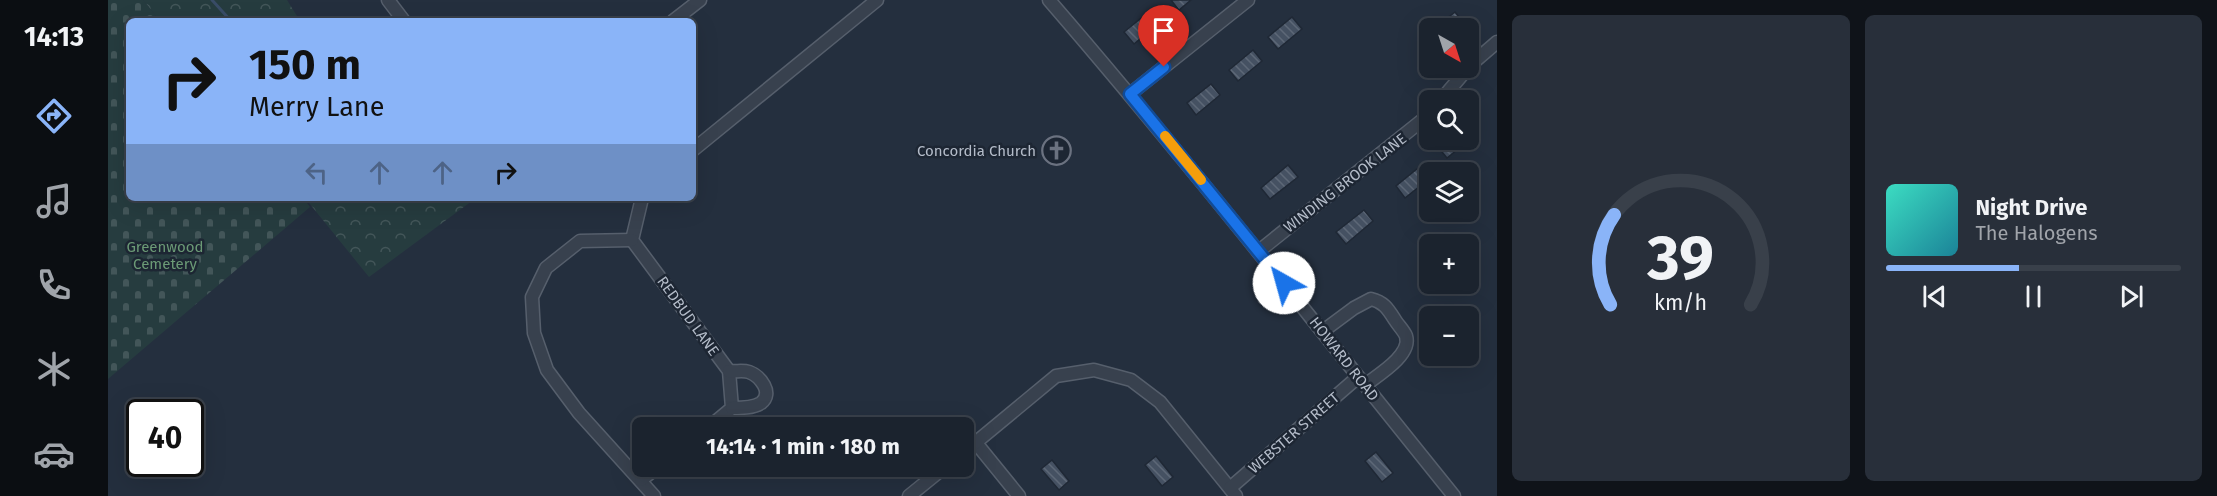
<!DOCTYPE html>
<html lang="en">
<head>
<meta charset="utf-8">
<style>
  :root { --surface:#1b232e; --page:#282f3a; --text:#f1f3f6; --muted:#a0a4aa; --line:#39404a; --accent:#8ab4f8 }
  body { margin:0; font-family:"Fira Sans",sans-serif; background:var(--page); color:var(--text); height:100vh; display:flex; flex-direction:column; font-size:22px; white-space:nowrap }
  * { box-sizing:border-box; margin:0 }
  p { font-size:20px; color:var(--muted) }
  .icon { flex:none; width:33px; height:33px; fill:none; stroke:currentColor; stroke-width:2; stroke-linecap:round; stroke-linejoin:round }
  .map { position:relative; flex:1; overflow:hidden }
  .panel { display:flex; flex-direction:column; gap:15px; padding:15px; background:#0f1319; width:720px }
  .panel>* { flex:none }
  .guide { position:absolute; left:18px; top:18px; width:570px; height:183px; border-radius:9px; box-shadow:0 6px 24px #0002,0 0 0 2px var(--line); background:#8ab4f8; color:#111; overflow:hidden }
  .needle { width:39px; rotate:141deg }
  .fabs { position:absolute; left:1311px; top:18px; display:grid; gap:12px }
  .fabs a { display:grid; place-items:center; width:60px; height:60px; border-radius:9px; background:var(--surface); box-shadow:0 6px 24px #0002,0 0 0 2px var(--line); font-size:30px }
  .speed { position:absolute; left:18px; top:399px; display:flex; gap:12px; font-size:30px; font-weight:700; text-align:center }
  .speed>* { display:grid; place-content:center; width:78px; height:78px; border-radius:50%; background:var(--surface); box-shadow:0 6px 24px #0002,0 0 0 2px var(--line); line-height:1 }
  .speed .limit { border:3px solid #111; border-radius:9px; background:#fff; color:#111 }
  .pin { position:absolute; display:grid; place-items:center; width:51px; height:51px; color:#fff; margin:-62px -26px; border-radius:50% 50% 50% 0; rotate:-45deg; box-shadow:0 0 6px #0007 }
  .pin .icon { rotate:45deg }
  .me { position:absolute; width:66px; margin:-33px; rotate:322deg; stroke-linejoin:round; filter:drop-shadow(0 0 4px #0008) }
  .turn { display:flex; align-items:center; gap:21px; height:126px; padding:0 24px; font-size:27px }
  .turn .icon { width:78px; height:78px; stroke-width:2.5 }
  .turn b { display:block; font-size:42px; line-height:51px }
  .lanes { display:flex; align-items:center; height:57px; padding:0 24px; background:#0003; justify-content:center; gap:30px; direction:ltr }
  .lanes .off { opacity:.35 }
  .panel .card { flex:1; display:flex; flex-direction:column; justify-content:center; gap:9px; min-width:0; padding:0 21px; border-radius:9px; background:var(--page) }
  .panel .dial { align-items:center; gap:0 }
  .dial svg { height:156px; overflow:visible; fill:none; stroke:var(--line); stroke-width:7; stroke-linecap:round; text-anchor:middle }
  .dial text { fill:var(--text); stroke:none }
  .song { display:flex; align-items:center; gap:18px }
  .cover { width:72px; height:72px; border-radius:9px; background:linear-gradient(135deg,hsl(170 70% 55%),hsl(190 70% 35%)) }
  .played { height:6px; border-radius:3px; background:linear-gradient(90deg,var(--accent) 45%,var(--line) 45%) }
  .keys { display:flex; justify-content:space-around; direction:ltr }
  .panel .tiles { flex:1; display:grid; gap:15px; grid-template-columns:repeat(2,1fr) }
  .trip { position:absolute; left:524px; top:417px; width:342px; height:60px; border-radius:9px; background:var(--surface); box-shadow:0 6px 24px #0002,0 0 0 2px var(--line); font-weight:700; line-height:60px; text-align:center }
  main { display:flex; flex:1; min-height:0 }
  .menu { display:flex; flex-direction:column; width:108px; justify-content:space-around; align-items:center; background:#0b0e12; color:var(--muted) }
  .menu .icon { width:42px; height:42px }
  .menu .on { color:var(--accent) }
  .menu b { font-size:27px; color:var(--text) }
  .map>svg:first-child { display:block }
</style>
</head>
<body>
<main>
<nav class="menu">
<b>14:13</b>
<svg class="icon on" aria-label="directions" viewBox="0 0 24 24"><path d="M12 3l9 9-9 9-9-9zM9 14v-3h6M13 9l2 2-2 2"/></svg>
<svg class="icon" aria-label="music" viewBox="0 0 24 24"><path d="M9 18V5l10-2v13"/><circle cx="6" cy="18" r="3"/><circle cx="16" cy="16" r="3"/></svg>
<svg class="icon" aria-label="phone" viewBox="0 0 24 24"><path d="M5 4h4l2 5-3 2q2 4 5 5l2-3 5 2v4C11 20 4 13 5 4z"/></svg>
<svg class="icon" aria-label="climate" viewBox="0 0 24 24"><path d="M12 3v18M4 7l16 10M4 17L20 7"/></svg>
<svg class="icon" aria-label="car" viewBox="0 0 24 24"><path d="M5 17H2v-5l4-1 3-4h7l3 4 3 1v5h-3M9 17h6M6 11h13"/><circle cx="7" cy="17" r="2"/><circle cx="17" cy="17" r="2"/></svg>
</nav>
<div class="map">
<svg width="1389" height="496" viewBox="0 0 1389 496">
  <defs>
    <pattern id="forest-crowns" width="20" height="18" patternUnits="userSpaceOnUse" patternTransform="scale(1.5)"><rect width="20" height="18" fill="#263c3f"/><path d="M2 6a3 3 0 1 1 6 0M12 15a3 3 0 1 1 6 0" fill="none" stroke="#435659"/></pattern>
    <pattern id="cemetery-stones" width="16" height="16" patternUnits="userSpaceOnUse" patternTransform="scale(1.5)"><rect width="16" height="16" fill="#263c3f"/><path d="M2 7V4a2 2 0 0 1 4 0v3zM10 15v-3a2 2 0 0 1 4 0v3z" fill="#435659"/></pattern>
    <pattern id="building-back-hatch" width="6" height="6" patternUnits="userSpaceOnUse" patternTransform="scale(1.5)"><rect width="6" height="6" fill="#455162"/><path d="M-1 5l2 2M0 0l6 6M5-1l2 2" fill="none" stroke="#5d6877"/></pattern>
  </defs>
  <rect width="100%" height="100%" fill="#242f3e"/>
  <g fill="url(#forest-crowns)">
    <polygon points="35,0 179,0 192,21 52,21"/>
    <polygon points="197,198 368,198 261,277"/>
  </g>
  <polygon fill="url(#cemetery-stones)" points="0,0 35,0 52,21 21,21 21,198 195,198 202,207 0,379"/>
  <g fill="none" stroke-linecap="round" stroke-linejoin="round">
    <polyline stroke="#394c67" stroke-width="3" points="104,0 123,21"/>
  </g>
  <g fill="url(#building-back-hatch)" stroke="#1f2835" stroke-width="1.5">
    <polygon points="1063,0 1083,0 1071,10"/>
    <polygon points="1043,10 1053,21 1026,44 1016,32"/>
    <polygon points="1347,12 1356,23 1350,28 1327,28"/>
    <polygon points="1184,17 1194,29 1170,49 1160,37"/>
    <polygon points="1145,50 1154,61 1130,81 1121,70"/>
    <polygon points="1103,84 1112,95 1088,115 1079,103"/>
    <polygon points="1360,128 1367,135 1339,158 1330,147 1338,140 1360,140"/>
    <polygon points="1315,164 1322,172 1322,178 1297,198 1288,186"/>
    <polygon points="1180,165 1190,177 1162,199 1153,188"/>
    <polygon points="1256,210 1265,221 1238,244 1228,232"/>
    <polygon points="1268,452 1285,473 1274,482 1257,461"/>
    <polygon points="1048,456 1065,477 1054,486 1037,465"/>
    <polygon points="944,460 961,481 951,490 933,469"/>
  </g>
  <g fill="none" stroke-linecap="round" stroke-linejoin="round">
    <defs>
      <g id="minor">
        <polyline points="280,0 296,21"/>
        <path d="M 941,0 C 1081,162 1212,330 1346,496"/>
        <polyline points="565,21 592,0"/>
        <polyline points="1360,67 1389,42"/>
        <polyline points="1022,94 1140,0"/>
        <polyline points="1333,100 1360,68"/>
        <polyline points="585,150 769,0"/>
        <polyline points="534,198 524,240 621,371 624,408 600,428"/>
        <polyline points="524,240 472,241 438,268 424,297 426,333 439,370 471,413 546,496"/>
        <polyline points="1151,251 1322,114"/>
        <path d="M 1215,331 L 1246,308 L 1263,299 C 1276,302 1280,309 1287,320 C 1290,325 1296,331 1298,336 C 1304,355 1270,375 1257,385"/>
        <path d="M 621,371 C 627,372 635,370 641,372 C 652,376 666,393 653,403 C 645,408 633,408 624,408"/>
        <polyline points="868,443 911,496"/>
        <polyline points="855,453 948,376 986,370 1023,380 1052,402 1128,496"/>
        <polyline points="533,480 551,466"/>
        <polyline points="1122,488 1250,377"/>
        <polyline points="801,496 838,466"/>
      </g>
    </defs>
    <use href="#minor" stroke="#565f6c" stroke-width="15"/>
    <use href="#minor" stroke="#38414e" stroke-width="12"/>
  </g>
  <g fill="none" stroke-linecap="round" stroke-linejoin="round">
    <defs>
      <polyline id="route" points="1056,67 1022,94 1176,283"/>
    </defs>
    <use href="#route" stroke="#114b97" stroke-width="15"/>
    <use href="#route" stroke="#1a73e8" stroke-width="10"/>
    <polyline stroke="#f59e0b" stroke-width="10" points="1057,136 1093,180"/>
  </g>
  <defs>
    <symbol id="church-ring" viewBox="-11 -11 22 22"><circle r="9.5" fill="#1d2633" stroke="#6b7280" stroke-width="1.5"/><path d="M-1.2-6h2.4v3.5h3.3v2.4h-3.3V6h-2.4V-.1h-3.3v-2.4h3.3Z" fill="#6b7280"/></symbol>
  </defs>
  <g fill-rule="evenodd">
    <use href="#church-ring" x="932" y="134" width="33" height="33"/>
  </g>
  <g text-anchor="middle" stroke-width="5" stroke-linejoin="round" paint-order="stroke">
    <g font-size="15" fill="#b4bcc9" stroke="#1d2633" text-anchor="end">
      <text x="928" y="156">Concordia Church</text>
    </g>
    <g font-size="15" fill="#b4bcc9" stroke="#1d2633">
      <text transform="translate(1237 183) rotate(-38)" y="5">WINDING BROOK LANE</text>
      <text transform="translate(580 316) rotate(54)" y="5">REDBUD LANE</text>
      <text transform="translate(1236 359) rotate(52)" y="5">HOWARD ROAD</text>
      <text transform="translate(1186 433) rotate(-41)" y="5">WEBSTER STREET</text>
    </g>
    <g font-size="15" fill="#6b9a76" stroke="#1d2633">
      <text x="57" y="252">Greenwood<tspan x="57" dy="17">Cemetery</tspan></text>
    </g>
  </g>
</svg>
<div class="fabs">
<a><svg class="needle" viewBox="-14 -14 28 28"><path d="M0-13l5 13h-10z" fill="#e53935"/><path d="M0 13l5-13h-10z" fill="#a0a4aa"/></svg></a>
<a><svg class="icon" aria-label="search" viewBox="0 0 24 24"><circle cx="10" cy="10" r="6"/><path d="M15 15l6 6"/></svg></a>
<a><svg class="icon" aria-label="layers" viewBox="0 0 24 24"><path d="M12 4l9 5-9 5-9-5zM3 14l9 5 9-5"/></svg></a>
<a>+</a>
<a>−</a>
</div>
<div class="speed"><div class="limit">40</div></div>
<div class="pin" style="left:1056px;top:67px;background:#d93025"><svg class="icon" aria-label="arrive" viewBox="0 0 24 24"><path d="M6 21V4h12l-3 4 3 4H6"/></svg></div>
<svg class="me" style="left:1176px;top:283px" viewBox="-20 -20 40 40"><circle r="19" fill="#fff"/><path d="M0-13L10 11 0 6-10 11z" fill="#1a73e8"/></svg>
<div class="trip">14:14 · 1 min · 180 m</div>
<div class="guide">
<div class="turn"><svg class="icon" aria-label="right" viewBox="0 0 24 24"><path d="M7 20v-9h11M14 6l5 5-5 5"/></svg><div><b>150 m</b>Merry Lane</div></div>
<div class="lanes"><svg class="icon off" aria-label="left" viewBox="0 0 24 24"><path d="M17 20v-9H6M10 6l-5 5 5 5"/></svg><svg class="icon off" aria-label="ahead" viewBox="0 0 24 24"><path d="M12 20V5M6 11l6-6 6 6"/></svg><svg class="icon off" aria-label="ahead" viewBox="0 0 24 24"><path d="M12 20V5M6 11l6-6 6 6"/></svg><svg class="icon" aria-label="right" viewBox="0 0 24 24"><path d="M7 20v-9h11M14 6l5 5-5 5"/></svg></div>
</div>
</div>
<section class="panel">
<div class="tiles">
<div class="card dial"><svg viewBox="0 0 100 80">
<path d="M14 69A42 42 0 1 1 86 69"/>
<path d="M14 69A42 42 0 0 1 16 23" stroke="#8ab4f8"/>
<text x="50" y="56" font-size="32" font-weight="700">39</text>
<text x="50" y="72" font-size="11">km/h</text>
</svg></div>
<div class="card">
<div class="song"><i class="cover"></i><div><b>Night Drive</b><p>The Halogens</p></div></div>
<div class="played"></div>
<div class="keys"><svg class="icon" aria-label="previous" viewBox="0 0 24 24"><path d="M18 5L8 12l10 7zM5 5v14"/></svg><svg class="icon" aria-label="pause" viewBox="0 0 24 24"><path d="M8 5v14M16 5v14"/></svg><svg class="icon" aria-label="next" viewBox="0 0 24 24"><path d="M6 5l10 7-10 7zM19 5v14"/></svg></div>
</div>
</div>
</section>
</main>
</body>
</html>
